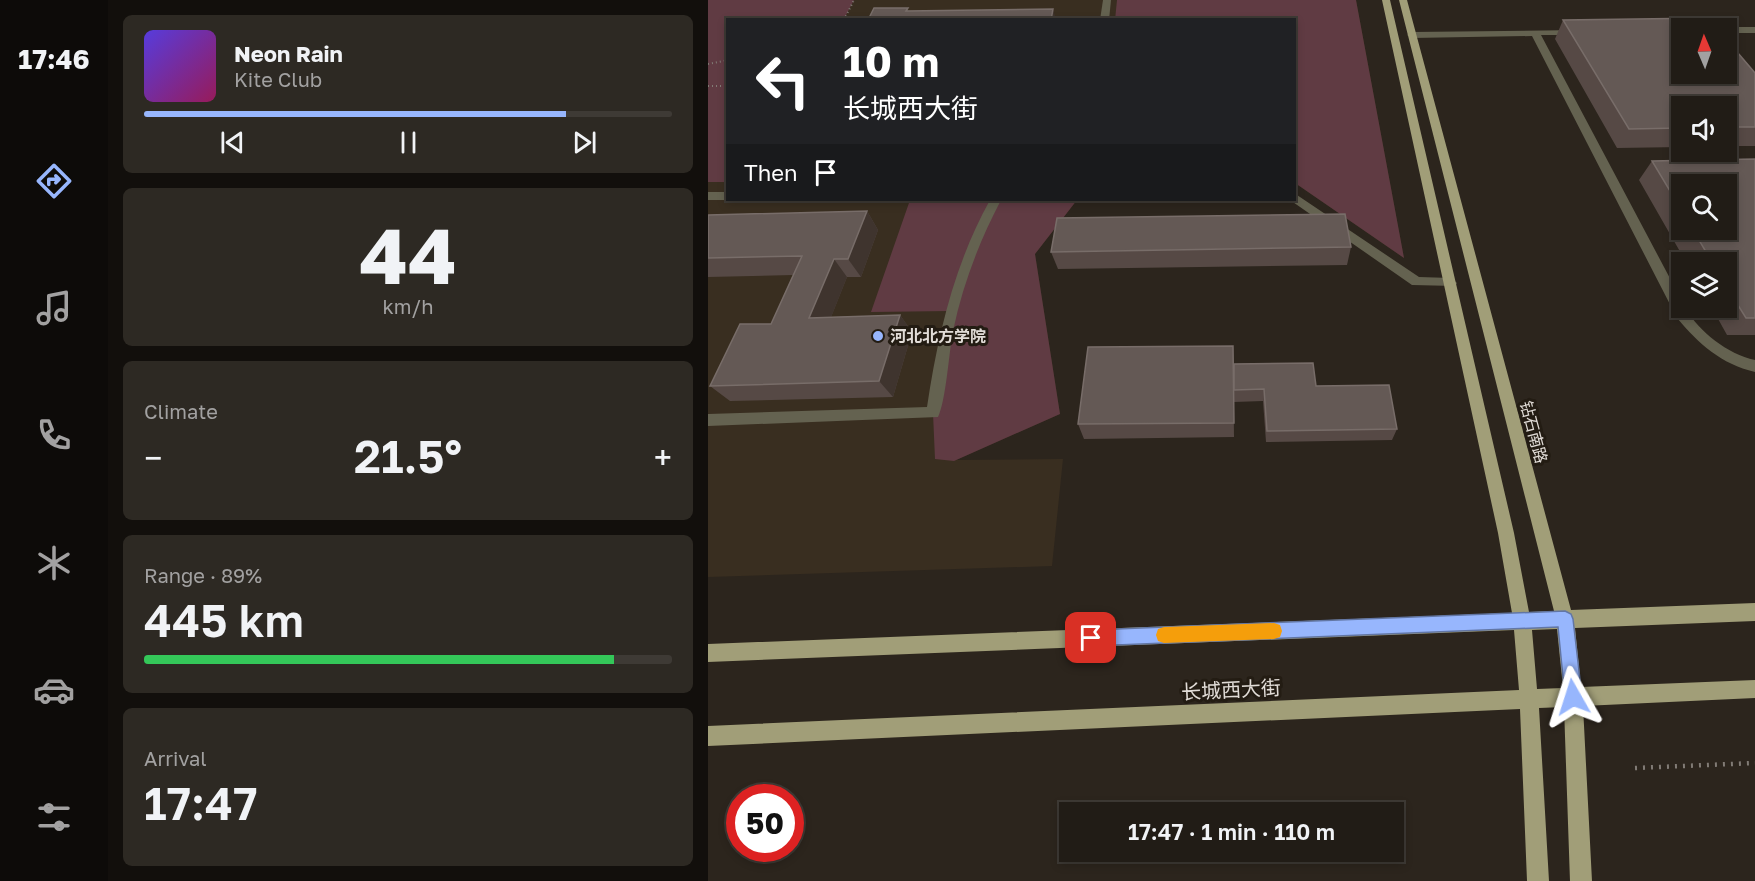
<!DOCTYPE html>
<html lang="en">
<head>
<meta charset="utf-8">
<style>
  :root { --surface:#211c16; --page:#2d2923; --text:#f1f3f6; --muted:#a2a1a1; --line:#3e3a35; --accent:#97b6fd }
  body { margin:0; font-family:"Golos Text","Noto Sans SC",sans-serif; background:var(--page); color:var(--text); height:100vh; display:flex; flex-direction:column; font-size:22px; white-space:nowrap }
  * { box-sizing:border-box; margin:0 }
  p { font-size:20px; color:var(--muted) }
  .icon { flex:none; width:33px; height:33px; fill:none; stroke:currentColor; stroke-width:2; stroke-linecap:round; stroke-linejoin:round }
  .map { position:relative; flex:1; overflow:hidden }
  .drawer { display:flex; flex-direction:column; gap:15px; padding:15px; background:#120f0c; width:600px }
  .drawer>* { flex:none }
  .top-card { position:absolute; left:18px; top:18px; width:570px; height:183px; border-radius:0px; box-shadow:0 3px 9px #0003,0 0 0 2px var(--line); background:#202124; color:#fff; overflow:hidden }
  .needle { width:39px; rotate:358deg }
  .controls { position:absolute; left:963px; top:18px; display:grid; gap:12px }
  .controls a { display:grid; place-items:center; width:66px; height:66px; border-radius:0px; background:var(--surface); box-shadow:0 3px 9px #0003,0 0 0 2px var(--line); font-size:30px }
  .speed { position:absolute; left:18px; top:784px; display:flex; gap:12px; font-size:30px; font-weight:700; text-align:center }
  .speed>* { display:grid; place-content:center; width:78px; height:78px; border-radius:50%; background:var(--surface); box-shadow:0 3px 9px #0003,0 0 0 2px var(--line); line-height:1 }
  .speed .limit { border:9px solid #d22; background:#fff; color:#111 }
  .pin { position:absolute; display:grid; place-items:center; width:51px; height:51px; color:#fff; margin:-26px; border-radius:12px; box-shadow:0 3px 9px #0006 }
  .me { position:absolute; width:66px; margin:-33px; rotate:354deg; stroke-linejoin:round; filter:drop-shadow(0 0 4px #0008) }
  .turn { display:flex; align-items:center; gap:21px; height:126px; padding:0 18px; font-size:27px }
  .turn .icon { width:78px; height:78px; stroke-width:2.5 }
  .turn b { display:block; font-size:42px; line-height:51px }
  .then { display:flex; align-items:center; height:57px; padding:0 18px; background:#0003; gap:12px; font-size:22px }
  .big { font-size:45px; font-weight:600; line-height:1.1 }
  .drawer .widget { flex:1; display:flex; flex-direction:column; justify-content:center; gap:9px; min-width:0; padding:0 21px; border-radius:9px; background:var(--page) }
  .drawer .dial { align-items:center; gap:0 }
  .dial b { font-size:78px; line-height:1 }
  .song { display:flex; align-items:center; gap:18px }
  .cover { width:72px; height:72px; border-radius:9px; background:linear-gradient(135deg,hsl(250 70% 55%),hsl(330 70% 35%)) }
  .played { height:6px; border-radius:3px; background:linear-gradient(90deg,var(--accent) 80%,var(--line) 80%) }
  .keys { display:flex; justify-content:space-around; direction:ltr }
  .heat { display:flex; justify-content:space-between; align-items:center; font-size:33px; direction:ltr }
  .charge { height:9px; border-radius:4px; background:linear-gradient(90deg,#34c759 89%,var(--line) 0) }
  .trip { position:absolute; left:351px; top:802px; width:345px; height:60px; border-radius:0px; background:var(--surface); box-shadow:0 3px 9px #0003,0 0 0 2px var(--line); font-weight:600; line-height:60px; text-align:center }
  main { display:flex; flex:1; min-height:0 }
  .menu { display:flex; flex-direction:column; width:108px; justify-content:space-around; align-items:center; background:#0d0b09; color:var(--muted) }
  .menu .icon { width:42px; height:42px }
  .menu .active { color:var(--accent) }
  .menu b { font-size:27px; color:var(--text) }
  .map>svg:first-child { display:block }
</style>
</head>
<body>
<main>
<nav class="menu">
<b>17:46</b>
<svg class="icon active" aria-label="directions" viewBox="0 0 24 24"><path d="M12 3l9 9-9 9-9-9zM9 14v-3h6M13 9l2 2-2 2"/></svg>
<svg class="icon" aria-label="music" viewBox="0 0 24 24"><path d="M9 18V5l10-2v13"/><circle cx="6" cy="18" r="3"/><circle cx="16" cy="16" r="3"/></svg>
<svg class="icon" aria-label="phone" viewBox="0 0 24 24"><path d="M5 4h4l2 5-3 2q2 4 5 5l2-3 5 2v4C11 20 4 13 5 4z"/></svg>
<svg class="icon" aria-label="climate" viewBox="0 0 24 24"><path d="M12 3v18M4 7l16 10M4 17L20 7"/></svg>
<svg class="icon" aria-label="car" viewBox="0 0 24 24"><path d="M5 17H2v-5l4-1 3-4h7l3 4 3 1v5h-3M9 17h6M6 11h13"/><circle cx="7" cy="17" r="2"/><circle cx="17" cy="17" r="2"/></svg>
<svg class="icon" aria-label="filters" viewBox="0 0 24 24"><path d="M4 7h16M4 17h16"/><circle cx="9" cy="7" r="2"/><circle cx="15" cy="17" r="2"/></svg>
</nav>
<section class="drawer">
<div class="widget">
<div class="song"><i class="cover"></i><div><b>Neon Rain</b><p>Kite Club</p></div></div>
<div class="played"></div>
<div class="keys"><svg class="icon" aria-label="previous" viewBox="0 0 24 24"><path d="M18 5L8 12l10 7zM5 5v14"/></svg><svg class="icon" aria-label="pause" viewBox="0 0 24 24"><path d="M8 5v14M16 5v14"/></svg><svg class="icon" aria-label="next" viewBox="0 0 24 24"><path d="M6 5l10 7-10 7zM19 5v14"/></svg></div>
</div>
<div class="widget dial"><b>44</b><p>km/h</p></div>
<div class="widget"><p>Climate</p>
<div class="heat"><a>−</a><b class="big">21.5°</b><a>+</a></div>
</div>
<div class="widget"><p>Range · 89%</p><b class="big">445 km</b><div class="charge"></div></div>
<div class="widget"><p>Arrival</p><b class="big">17:47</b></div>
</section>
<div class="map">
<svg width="1047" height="881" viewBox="0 0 1047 881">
  <rect width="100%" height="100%" fill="#2c251d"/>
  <polygon fill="#392e20" points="0,0 648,0 696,258 587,183 586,20 20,20 20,200 369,200 327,254 352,414 248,460 355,459 344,566 0,577"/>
  <g fill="#603b43">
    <polygon points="0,0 146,0 136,19 20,20 19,182 0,182"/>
    <polygon points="409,0 648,0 696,258 587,183 586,20 407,20"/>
    <polygon points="202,200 369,200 327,254 352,414 246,461 227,459 225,413 242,311 163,312"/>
  </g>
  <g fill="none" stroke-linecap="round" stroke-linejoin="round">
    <g stroke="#817b75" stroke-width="2" stroke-dasharray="1 3" stroke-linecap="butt">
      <polyline points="136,20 146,0"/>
      <polyline points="0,64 20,60"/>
      <polyline points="0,86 20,86"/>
    </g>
    <polyline stroke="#817b75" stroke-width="4.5" stroke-dasharray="2 6" stroke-linecap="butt" points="927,768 1047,763"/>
    <g fill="#646250" fill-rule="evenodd">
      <polygon points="395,0 403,0 401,20 392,20"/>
      <polygon points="1018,27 1047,27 1047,33 1018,33 1018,28 1014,28"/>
      <path d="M 872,30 L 874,32 L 869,35 L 833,35 L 974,301 L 974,308 L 977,308 C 992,332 1019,354 1047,360 L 1047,372 C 1013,364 991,344 969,318 L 824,36 L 704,38 L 699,35 L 704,32 Z"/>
      <polygon points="0,192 20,192 21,200 0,200"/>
      <polygon points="586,193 711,277 743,278 749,283 747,286 704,285 582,200 586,200"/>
      <path d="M 282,200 L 293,200 C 271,242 255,284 245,331 C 241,352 238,401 230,417 L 0,426 L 0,414 L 219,407 C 230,334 246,265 282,200 Z"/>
    </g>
    <path fill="#a19e78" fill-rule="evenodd" d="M 674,0 L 682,0 L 806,533 L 821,612 L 846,611 L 691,0 L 699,0 L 863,610 L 1047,603 L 1047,621 L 867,628 L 873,687 L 1047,680 L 1047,698 L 875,706 L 884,881 L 862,881 L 856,707 L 831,708 L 841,881 L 819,881 L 812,709 L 0,746 L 0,726 L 811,690 L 806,630 L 0,662 L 0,644 L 804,613 L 790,533 ZM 849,629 L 855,688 L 829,689 L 824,630 Z"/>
  </g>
  <g fill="#564945" fill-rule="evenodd">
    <polygon points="855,20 1047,73 1047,146 1018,146 1018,106 974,106 974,147 909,148 847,39"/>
    <path d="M 1047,159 L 1047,335 L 1019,335 L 1004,308 L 1018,308 L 1018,262 L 978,262 L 931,180 L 944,161 ZM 974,184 L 1018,230 L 974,230 Z"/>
    <polygon points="159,211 170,230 153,277 139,277 123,317 192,315 204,332 185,397 22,401 2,386 63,324 85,275 0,277 0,215"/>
    <polygon points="643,247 639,265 350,269 343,252"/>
    <polygon points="525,346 526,437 376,439 370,424"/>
    <polygon points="526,364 608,386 689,429 684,440 558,442 555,401 526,402"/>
  </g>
  <g fill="#3f342e">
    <polygon points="345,9 348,20 343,20"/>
    <polygon points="159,211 170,230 153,277 140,259"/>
    <polygon points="126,259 139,277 116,335 101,318"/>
    <polygon points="192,315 204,332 185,397 171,381"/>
  </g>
  <g fill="#645955" stroke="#786d69" stroke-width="1.5">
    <polygon points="166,8 200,8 198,11 345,9 343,20 160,20"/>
    <polygon points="1000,18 1010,28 974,28 974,74 1018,74 1018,39 1047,73 1047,127 1018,127 1018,106 974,106 974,128 921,129 855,20"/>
    <polygon points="1047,159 1047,318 1038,318 1018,286 1018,262 1004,262 985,230 1018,230 1018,184 974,184 974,211 944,161"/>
    <polygon points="159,211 140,259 126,259 101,318 192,315 171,381 2,386 32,324 63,324 94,256 0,258 0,215"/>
    <polygon points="637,214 643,247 343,252 349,218"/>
    <polygon points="525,346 526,423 370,424 380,347"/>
    <polygon points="605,363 608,386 681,385 689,429 559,431 556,389 526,390 526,364"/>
  </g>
  <polygon fill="#97b6fd" stroke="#6276a4" stroke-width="1.5" points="857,611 863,614 865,619 874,697 871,703 865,705 859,703 857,697 850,627 383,646 377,644 375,638 377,632 383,630"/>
  <polygon fill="#f59e0b" points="566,623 572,625 574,631 572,637 566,639 456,643 450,641 448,635 450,629 456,627"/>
  <circle fill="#97b6fd" stroke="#231c13" stroke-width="2" cx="170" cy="336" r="6"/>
  <g text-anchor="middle" stroke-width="6" stroke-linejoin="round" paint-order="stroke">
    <g font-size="16" font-weight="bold" fill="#e1dcd7" stroke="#231c13" text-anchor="start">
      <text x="182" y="342">河北北方学院</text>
    </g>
    <g font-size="16" fill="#e1dcd7" stroke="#231c13">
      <text transform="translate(826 432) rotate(75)" y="6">钻石南路</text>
    </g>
    <g font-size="20" fill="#e1dcd7" stroke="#231c13">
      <text transform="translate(523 690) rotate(-3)" y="7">长城西大街</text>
    </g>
  </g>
</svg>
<div class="controls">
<a><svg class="needle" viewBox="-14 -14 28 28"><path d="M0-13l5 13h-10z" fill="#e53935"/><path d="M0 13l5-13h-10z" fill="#a2a1a1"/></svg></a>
<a><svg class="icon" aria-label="sound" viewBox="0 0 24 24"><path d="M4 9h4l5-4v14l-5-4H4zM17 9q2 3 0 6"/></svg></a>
<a><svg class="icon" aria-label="search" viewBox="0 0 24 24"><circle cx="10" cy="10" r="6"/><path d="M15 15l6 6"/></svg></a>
<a><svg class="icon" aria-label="layers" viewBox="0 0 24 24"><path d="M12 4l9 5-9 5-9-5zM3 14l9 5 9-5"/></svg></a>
</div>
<div class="speed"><div class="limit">50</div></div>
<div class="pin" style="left:383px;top:638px;background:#d93025"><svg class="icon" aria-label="arrive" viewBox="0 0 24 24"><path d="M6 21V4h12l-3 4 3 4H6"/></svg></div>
<svg class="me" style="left:865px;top:697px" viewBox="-20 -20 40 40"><path d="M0-17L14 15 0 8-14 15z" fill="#97b6fd" stroke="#fff" stroke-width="4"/></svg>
<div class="trip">17:47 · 1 min · 110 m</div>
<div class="top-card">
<div class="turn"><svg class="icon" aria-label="left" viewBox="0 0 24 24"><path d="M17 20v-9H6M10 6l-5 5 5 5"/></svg><div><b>10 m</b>长城西大街</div></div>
<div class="then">Then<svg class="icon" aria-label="arrive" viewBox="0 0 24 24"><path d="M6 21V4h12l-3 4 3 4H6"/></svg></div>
</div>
</div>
</main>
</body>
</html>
